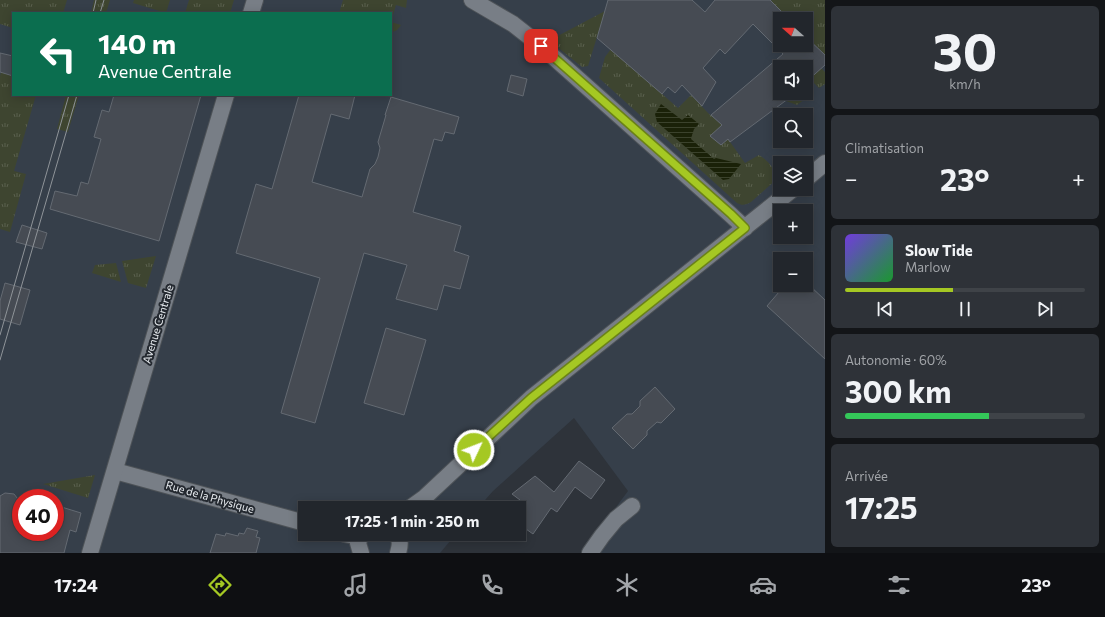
<!DOCTYPE html>
<html lang="fr">
<head>
<meta charset="utf-8">
<style>
  :root { --surface:#22262c; --page:#2e3238; --text:#f1f3f6; --muted:#a2a5a9; --line:#3f4348; --accent:#a5c823 }
  body { margin:0; font-family:Commissioner,sans-serif; background:var(--page); color:var(--text); height:100vh; display:flex; flex-direction:column; font-size:15px; white-space:nowrap }
  * { box-sizing:border-box; margin:0 }
  p { font-size:13px; color:var(--muted) }
  .icon { flex:none; width:22px; height:22px; fill:none; stroke:currentColor; stroke-width:2; stroke-linecap:round; stroke-linejoin:round }
  .map { position:relative; flex:1; overflow:hidden }
  .side { display:flex; flex-direction:column; gap:6px; padding:6px; background:#131518; width:280px }
  .side>* { flex:none }
  .banner { position:absolute; left:12px; top:12px; width:380px; height:84px; border-radius:0px; box-shadow:0 2px 10px #0003,0 0 0 1px var(--line); background:#0b6e4f; color:#fff; overflow:hidden }
  .needle { width:26px; rotate:291deg }
  .buttons { position:absolute; left:773px; top:12px; display:grid; gap:8px }
  .buttons a { display:grid; place-items:center; width:40px; height:40px; border-radius:0px; background:var(--surface); box-shadow:0 2px 10px #0003,0 0 0 1px var(--line); font-size:20px }
  .speed { position:absolute; left:12px; top:489px; display:flex; gap:8px; font-size:20px; font-weight:700; text-align:center }
  .speed>* { display:grid; place-content:center; width:52px; height:52px; border-radius:50%; background:var(--surface); box-shadow:0 2px 10px #0003,0 0 0 1px var(--line); line-height:1 }
  .speed .limit { border:6px solid #d22; background:#fff; color:#111 }
  .pin { position:absolute; display:grid; place-items:center; width:34px; height:34px; color:#fff; margin:-17px; border-radius:8px; box-shadow:0 2px 6px #0006 }
  .me { position:absolute; width:44px; margin:-22px; rotate:47deg; stroke-linejoin:round; filter:drop-shadow(0 0 3px #0008) }
  .turn { display:flex; align-items:center; gap:14px; height:84px; padding:0 20px; font-size:18px }
  .turn .icon { width:52px; height:52px; stroke-width:2.5 }
  .turn b { display:block; font-size:28px; line-height:34px }
  .big { font-size:30px; font-weight:700; line-height:1.1 }
  .side .widget { flex:1; display:flex; flex-direction:column; justify-content:center; gap:6px; min-width:0; padding:0 14px; border-radius:6px; background:var(--page) }
  .side .dial { align-items:center; gap:0 }
  .dial b { font-size:52px; line-height:1 }
  .song { display:flex; align-items:center; gap:12px }
  .cover { width:48px; height:48px; border-radius:6px; background:linear-gradient(135deg,hsl(260 70% 55%),hsl(130 70% 35%)) }
  .played { height:4px; border-radius:2px; background:linear-gradient(90deg,var(--accent) 45%,var(--line) 45%) }
  .keys { display:flex; justify-content:space-around; direction:ltr }
  .heat { display:flex; justify-content:space-between; align-items:center; font-size:22px; direction:ltr }
  .charge { height:6px; border-radius:3px; background:linear-gradient(90deg,#34c759 60%,var(--line) 0) }
  .trip { position:absolute; left:298px; top:501px; width:228px; height:40px; border-radius:0px; background:var(--surface); box-shadow:0 2px 10px #0003,0 0 0 1px var(--line); font-weight:700; line-height:40px; text-align:center }
  .menu { display:flex; height:64px; justify-content:space-around; align-items:center; background:#0e0f12; color:var(--muted) }
  .menu .icon { width:28px; height:28px }
  .menu .selected { color:var(--accent) }
  .menu b { font-size:18px; color:var(--text) }
  main { display:flex; flex:1; min-height:0 }
  .map>svg:first-child { display:block }
</style>
</head>
<body>
<main>
<div class="map">
<svg width="825" height="553" viewBox="0 0 825 553">
  <defs>
    <pattern id="grass-tufts" width="24" height="20" patternUnits="userSpaceOnUse"><rect width="24" height="20" fill="#3e4530"/><path d="M3 7l-1-3M5 7V3M7 7l1-3M15 17l-1-3M17 17v-4M19 17l1-3" fill="none" stroke="#5a604e"/></pattern>
    <pattern id="water-rules" width="6" height="5" patternUnits="userSpaceOnUse"><rect width="6" height="5" fill="#1a2108"/><path d="M0 2.5h6" fill="none" stroke="#3b422c"/></pattern>
  </defs>
  <rect width="100%" height="100%" fill="#2e333a"/>
  <path fill="#363f4a" fill-rule="evenodd" d="M 0,0 L 825,0 L 825,553 L 582,553 L 628,491 L 574,418 L 493,491 L 478,508 L 305,508 L 305,534 L 456,534 L 440,553 L 0,553 ZM 13,13 L 391,13 L 391,95 L 13,95 ZM 780,19 L 806,19 L 806,45 L 780,45 ZM 780,67 L 806,67 L 806,93 L 780,93 ZM 780,115 L 806,115 L 806,141 L 780,141 ZM 780,163 L 806,163 L 806,189 L 780,189 ZM 780,211 L 806,211 L 806,237 L 780,237 ZM 780,259 L 806,259 L 806,285 L 780,285 ZM 21,498 L 55,498 L 55,532 L 21,532 Z"/>
  <g fill="url(#grass-tufts)">
    <polygon points="0,0 67,0 63,13 13,13 13,28 0,24"/>
    <polygon points="94,0 110,0 106,13 91,13"/>
    <polygon points="134,0 170,0 166,13 133,3"/>
    <polygon points="189,0 234,0 230,13 185,13"/>
    <path d="M 343,0 L 407,0 L 406,8 L 396,5 L 391,22 L 401,25 C 398,29 397,31 392,32 L 391,13 L 339,13 Z"/>
    <polygon points="772,0 825,0 825,55 806,36 806,19 789,19 771,1"/>
    <polygon points="605,11 588,66 582,67 551,42 552,39"/>
    <path d="M 611,49 L 678,108 L 691,95 L 708,113 L 723,126 L 710,136 L 721,145 L 728,139 L 745,163 L 759,155 C 769,161 774,168 777,179 L 751,202 C 746,205 742,206 737,203 L 599,78 L 605,57 Z"/>
    <polygon points="820,67 825,72 825,84 819,88 813,82 806,88 806,82 817,72"/>
    <polygon points="1,72 13,76 13,95 36,95 14,171 26,174 10,232 0,229 0,76"/>
    <polygon points="794,93 800,93 805,99 797,105 786,101"/>
    <polygon points="66,95 79,95 68,132 57,129"/>
    <polygon points="156,256 146,288 128,283 122,261"/>
    <polygon points="116,263 121,282 92,273 95,265"/>
    <polygon points="95,475 88,498 43,484"/>
  </g>
  <polygon fill="url(#water-rules)" points="661,104 682,120 688,115 699,124 694,129 691,139 714,159 716,158 741,164 729,179 723,180 657,122 655,114"/>
  <g fill="#464b53" stroke="#646a72">
    <polygon points="608,0 692,0 705,12 715,0 770,0 789,19 780,19 780,45 806,45 806,37 825,55 825,65 806,82 806,67 780,67 780,93 796,93 730,142 728,139 721,145 710,136 722,125 711,115 783,54 753,24 725,54 720,49 703,68 716,82 702,106 682,85 675,93 668,87 662,94 597,38"/>
    <polygon points="0,53 13,56 13,76 0,72"/>
    <polygon points="511,75 527,79 523,96 507,91"/>
    <polygon points="114,95 201,95 159,241 50,209 55,191 77,196 81,182 88,184 101,139 94,137 102,110 109,112"/>
    <polygon points="299,95 355,95 349,119 331,114 312,182 362,197 370,169 375,164 378,157 380,148 378,142 386,115 385,115 391,97 459,117 454,134 445,132 442,141 434,139 413,212 461,226 454,251 469,256 460,289 444,285 437,310 396,299 407,265 364,253 315,423 281,413 320,278 236,253 256,184 272,189"/>
    <polygon points="22,225 47,233 42,249 16,242"/>
    <polygon points="5,283 30,290 20,325 0,319 0,301"/>
    <polygon points="785,285 809,285 825,300 825,359 767,306"/>
    <polygon points="386,328 426,340 404,415 364,403"/>
    <polygon points="655,387 675,409 661,423 657,422 647,431 647,435 633,449 612,428 627,414 632,414 640,406 640,401"/>
    <polygon points="579,461 605,480 591,499 575,487 557,512 551,508 533,534 519,524 520,500 512,494 535,476 554,492"/>
    <polygon points="5,493 14,494 21,503 21,532 55,532 55,505 81,513 76,532 70,530 64,553 0,553 0,496"/>
    <polygon points="247,528 258,531 256,537 260,538 256,553 210,553 216,534 225,536 226,533 238,536 239,533 244,534"/>
  </g>
  <g fill="none" stroke-linecap="round" stroke-linejoin="round">
    <defs>
      <g id="minor">
        <polyline points="472,0 513,24 541,46 731,215 745,228"/>
        <polyline points="251,13 255,0"/>
        <polyline points="806,179 825,163"/>
        <polyline points="115,471 305,523"/>
        <polyline points="410,508 424,498 531,398 793,189"/>
        <polyline points="344,534 360,537"/>
        <path d="M 397,534 C 401,541 400,546 398,553"/>
        <polyline points="90,553 226,95"/>
        <polyline points="361,553 358,543 361,534"/>
        <polyline points="590,553 602,536 616,519 632,506"/>
      </g>
    </defs>
    <use href="#minor" stroke="#4d5257" stroke-width="18"/>
    <use href="#minor" stroke="#787e86" stroke-width="16"/>
    <g stroke="#8f9499" stroke-width="1">
      <polyline points="93,13 96,0"/>
      <polyline points="100,13 104,0"/>
      <polyline points="0,335 69,95"/>
      <polyline points="0,360 77,95"/>
    </g>
  </g>
  <g fill="none" stroke-linecap="round" stroke-linejoin="round">
    <defs>
      <polyline id="route" points="474,450 531,398 745,228 731,214 541,46"/>
    </defs>
    <use href="#route" stroke="#6b8217" stroke-width="10"/>
    <use href="#route" stroke="#a5c823" stroke-width="7"/>
  </g>
  <g text-anchor="middle" stroke-width="4" stroke-linejoin="round" paint-order="stroke">
    <g font-size="11" fill="#e9edf1" stroke="#242930">
      <text transform="translate(158 324) rotate(-73)" y="4">Avenue Centrale</text>
      <text transform="translate(210 497) rotate(16)" y="4">Rue de la Physique</text>
    </g>
  </g>
</svg>
<div class="buttons">
<a><svg class="needle" viewBox="-14 -14 28 28"><path d="M0-13l5 13h-10z" fill="#e53935"/><path d="M0 13l5-13h-10z" fill="#a2a5a9"/></svg></a>
<a><svg class="icon" aria-label="sound" viewBox="0 0 24 24"><path d="M4 9h4l5-4v14l-5-4H4zM17 9q2 3 0 6"/></svg></a>
<a><svg class="icon" aria-label="search" viewBox="0 0 24 24"><circle cx="10" cy="10" r="6"/><path d="M15 15l6 6"/></svg></a>
<a><svg class="icon" aria-label="layers" viewBox="0 0 24 24"><path d="M12 4l9 5-9 5-9-5zM3 14l9 5 9-5"/></svg></a>
<a>+</a>
<a>−</a>
</div>
<div class="speed"><div class="limit">40</div></div>
<div class="pin" style="left:541px;top:46px;background:#d93025"><svg class="icon" aria-label="arrive" viewBox="0 0 24 24"><path d="M6 21V4h12l-3 4 3 4H6"/></svg></div>
<svg class="me" style="left:474px;top:450px" viewBox="-20 -20 40 40"><circle r="17" fill="#a5c823" stroke="#fff" stroke-width="3"/><path d="M0-11L8 9 0 5-8 9z" fill="#fff"/></svg>
<div class="trip">17:25 · 1 min · 250 m</div>
<div class="banner">
<div class="turn"><svg class="icon" aria-label="left" viewBox="0 0 24 24"><path d="M17 20v-9H6M10 6l-5 5 5 5"/></svg><div><b>140 m</b>Avenue Centrale</div></div>
</div>
</div>
<section class="side">
<div class="widget dial"><b>30</b><p>km/h</p></div>
<div class="widget"><p>Climatisation</p>
<div class="heat"><a>−</a><b class="big">23°</b><a>+</a></div>
</div>
<div class="widget">
<div class="song"><i class="cover"></i><div><b>Slow Tide</b><p>Marlow</p></div></div>
<div class="played"></div>
<div class="keys"><svg class="icon" aria-label="previous" viewBox="0 0 24 24"><path d="M18 5L8 12l10 7zM5 5v14"/></svg><svg class="icon" aria-label="pause" viewBox="0 0 24 24"><path d="M8 5v14M16 5v14"/></svg><svg class="icon" aria-label="next" viewBox="0 0 24 24"><path d="M6 5l10 7-10 7zM19 5v14"/></svg></div>
</div>
<div class="widget"><p>Autonomie · 60%</p><b class="big">300 km</b><div class="charge"></div></div>
<div class="widget"><p>Arrivée</p><b class="big">17:25</b></div>
</section>
</main>
<nav class="menu">
<b>17:24</b>
<svg class="icon selected" aria-label="directions" viewBox="0 0 24 24"><path d="M12 3l9 9-9 9-9-9zM9 14v-3h6M13 9l2 2-2 2"/></svg>
<svg class="icon" aria-label="music" viewBox="0 0 24 24"><path d="M9 18V5l10-2v13"/><circle cx="6" cy="18" r="3"/><circle cx="16" cy="16" r="3"/></svg>
<svg class="icon" aria-label="phone" viewBox="0 0 24 24"><path d="M5 4h4l2 5-3 2q2 4 5 5l2-3 5 2v4C11 20 4 13 5 4z"/></svg>
<svg class="icon" aria-label="climate" viewBox="0 0 24 24"><path d="M12 3v18M4 7l16 10M4 17L20 7"/></svg>
<svg class="icon" aria-label="car" viewBox="0 0 24 24"><path d="M5 17H2v-5l4-1 3-4h7l3 4 3 1v5h-3M9 17h6M6 11h13"/><circle cx="7" cy="17" r="2"/><circle cx="17" cy="17" r="2"/></svg>
<svg class="icon" aria-label="filters" viewBox="0 0 24 24"><path d="M4 7h16M4 17h16"/><circle cx="9" cy="7" r="2"/><circle cx="15" cy="17" r="2"/></svg>
<b>23°</b>
</nav>
</body>
</html>
